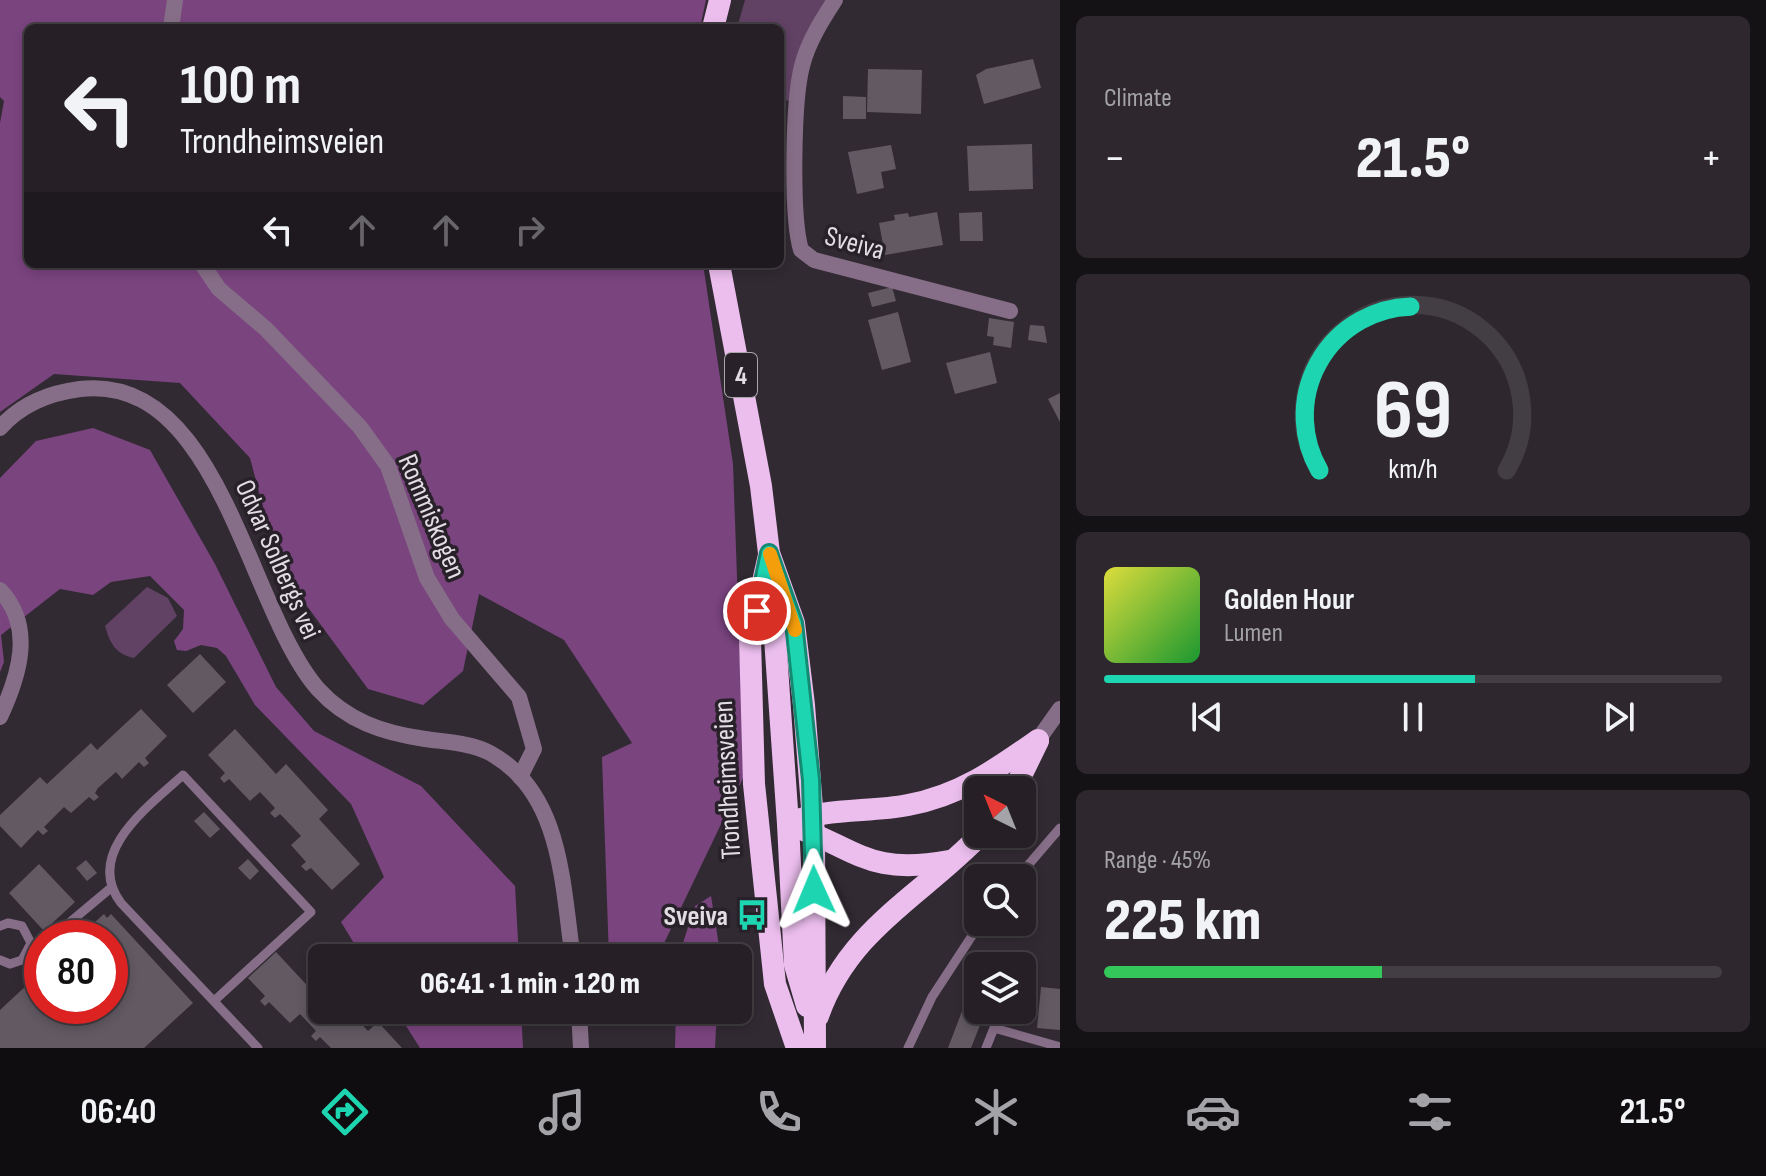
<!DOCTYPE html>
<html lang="en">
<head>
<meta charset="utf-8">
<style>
  :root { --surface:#262026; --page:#2e282e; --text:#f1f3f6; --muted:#a4a3a7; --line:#423e43; --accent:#1ed5b1 }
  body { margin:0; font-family:"Sofia Sans Condensed",sans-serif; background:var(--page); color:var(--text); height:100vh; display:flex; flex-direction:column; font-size:30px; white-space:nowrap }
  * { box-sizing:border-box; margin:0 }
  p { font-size:26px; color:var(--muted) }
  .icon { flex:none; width:44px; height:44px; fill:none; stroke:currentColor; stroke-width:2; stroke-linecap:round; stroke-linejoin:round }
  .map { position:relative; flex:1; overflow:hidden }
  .sheet { display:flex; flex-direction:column; gap:16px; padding:16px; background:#151215; width:706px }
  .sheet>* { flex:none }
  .hud { position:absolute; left:24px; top:24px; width:760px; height:244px; border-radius:12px; box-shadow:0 4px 12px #0003,0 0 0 2px var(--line); background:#262026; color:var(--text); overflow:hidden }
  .needle { width:52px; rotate:317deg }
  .buttons { position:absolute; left:964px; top:776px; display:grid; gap:16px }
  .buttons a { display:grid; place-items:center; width:72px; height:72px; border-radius:12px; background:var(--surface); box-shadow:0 4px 12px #0003,0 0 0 2px var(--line); font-size:40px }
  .speed { position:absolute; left:24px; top:920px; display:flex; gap:16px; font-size:40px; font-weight:700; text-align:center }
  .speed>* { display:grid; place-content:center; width:104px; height:104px; border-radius:50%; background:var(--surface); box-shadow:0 4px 12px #0003,0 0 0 2px var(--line); line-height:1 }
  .speed .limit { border:12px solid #d22; background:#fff; color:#111 }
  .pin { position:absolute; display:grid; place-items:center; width:68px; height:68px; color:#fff; margin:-34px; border:4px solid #fff; border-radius:50%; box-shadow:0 2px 8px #0007 }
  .me { position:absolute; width:88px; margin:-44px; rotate:359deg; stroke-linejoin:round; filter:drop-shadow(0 0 6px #0008) }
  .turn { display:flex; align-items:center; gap:28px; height:168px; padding:0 24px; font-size:36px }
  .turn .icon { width:104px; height:104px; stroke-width:2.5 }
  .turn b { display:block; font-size:56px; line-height:68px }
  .lanes { display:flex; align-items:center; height:76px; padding:0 24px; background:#0003; justify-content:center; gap:40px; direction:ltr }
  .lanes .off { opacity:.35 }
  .big { font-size:60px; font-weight:800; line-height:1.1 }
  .sheet .card { flex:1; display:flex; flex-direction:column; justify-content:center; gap:12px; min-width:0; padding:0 28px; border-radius:12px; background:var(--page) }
  .sheet .dial { align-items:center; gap:0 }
  .dial svg { height:208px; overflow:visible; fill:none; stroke:var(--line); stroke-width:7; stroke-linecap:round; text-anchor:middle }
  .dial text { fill:var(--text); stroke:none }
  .song { display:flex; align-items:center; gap:24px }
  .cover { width:96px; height:96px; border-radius:12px; background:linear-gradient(135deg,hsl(60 70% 55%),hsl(130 70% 35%)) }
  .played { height:8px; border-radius:4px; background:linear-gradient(90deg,var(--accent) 60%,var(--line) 60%) }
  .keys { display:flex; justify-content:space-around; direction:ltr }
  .heat { display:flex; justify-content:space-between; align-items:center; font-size:44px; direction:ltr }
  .charge { height:12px; border-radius:6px; background:linear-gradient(90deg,#34c759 45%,var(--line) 0) }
  .trip { position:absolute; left:308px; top:944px; width:444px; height:80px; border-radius:12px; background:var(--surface); box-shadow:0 4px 12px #0003,0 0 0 2px var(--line); font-weight:800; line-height:80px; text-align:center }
  .tabs { display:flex; height:128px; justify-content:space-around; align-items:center; background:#0f0d0f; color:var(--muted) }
  .tabs .icon { width:56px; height:56px }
  .tabs .current { color:var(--accent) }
  .tabs b { font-size:36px; color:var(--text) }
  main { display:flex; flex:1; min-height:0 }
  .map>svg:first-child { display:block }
</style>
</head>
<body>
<main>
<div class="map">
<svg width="1060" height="1048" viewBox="0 0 1060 1048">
  <rect width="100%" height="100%" fill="#322a33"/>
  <g fill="#614164">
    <polygon points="745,0 835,0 820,23 798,100 780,101 780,28 737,28"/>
    <path d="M 147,587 L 168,598 L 177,616 L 134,658 C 115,654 110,643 105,626 Z"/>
  </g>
  <g fill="#7a447f">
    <polygon points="0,0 706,0 700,28 28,28 28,264 703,264 733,464 744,776 657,958 609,958 602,757 632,743 564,640 479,594 463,671 423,705 368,689 279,568 250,458 180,383 54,374 0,412 0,123 4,101 0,97"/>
    <polygon points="93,428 150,450 215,564 276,687 314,731 421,786 515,886 519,958 363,958 341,922 384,877 351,804 255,705 226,656 217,648 201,645 186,651 177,650 174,641 183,629 184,610 150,576 111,582 93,595 60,589 1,635 4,662 0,672 0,478 36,441"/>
    <polygon points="711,896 721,958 678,958 695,906"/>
    <polygon points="396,1010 521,1010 523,1048 420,1048"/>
    <polygon points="676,1010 717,1010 715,1048 675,1048"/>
  </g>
  <g fill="#625963">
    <polygon points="1033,59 1041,88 984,104 976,75 986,69"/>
    <polygon points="868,69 922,70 921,114 867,112"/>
    <polygon points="843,96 866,97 866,119 843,119"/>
    <polygon points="1032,144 1033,189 969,191 967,146"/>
    <polygon points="891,145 896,169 881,172 884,188 857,194 848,152"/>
    <polygon points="937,212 943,245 885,255 879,223 895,220 894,215 908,213 909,217"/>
    <polygon points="982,212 983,241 960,241 959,213"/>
    <polygon points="892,287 896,301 872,307 868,293"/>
    <polygon points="898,312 911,362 882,370 868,320"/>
    <polygon points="989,318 1014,322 1011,348 993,345 994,337 987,336"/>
    <polygon points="1030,325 1044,326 1047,343 1028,340"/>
    <polygon points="990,352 997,383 955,394 946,363"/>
    <polygon points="1060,393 1060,422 1048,399"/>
    <polygon points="200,654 226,682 193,713 167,685"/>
    <polygon points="141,709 167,736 145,758 149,763 144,767 139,762 122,779 116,772 98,788 95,793 99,797 94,801 89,797 71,813 64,807 44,827 48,831 43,835 38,830 21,848 0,826 0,815 40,777 47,784 91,743 97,750"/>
    <polygon points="235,729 276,774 286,764 328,810 319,819 360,864 332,890 311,868 306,871 301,866 306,862 291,845 301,836 284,818 280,814 275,818 270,813 275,808 260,792 250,801 229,779 224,783 220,778 225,773 208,755"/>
    <polygon points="204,812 220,829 210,838 194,821"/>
    <polygon points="248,859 259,871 250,880 238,868"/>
    <polygon points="86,860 97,873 87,881 76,868"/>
    <polygon points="39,864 75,902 44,931 9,893"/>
    <polygon points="104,914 107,918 111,914 193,1003 144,1048 0,1048 0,1010 42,971 42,1006 110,1006 110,938 77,938"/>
    <polygon points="276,952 317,996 322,991 322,1010 348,1010 368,1031 378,1022 402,1048 331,1048 320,1037 316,1041 311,1036 316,1031 300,1014 290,1023 269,1002 265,1006 260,1001 265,996 248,978"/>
    <polygon points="975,977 978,1010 986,1010 971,1048 948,1048"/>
    <polygon points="1041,987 1060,989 1060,1030 1037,1028"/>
  </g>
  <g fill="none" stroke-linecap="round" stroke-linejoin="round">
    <g stroke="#876e88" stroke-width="9">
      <polyline points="1017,878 1060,828"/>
      <polyline points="0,926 8,923 22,926 31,943 22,960 10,964 0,960"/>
      <polyline points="44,938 57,933 112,887"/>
      <path d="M 214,1001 L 311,912 L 183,775 C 150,805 83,853 121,903 L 258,1048"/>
      <polyline points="908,1048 932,997 981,922"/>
      <polyline points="986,1048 994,1028 1060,1047"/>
    </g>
    <g stroke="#876e88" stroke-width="16">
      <path d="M 835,0 C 822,20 808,42 802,66 C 793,100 791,217 801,250 L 814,260 L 1010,311"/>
      <polyline points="171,28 175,0"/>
      <polyline points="202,264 219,289 266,329 360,427 388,466 427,578 452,619 519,697 534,749 520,777"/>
      <path d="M 0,590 C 35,627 19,676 0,717"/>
    </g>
    <g stroke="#876e88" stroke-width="16">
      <path d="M 0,428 C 21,404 49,393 80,389 C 220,372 247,608 318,689 C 347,721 383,733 425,739 C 446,742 471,743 490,753 C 563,793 562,886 573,958"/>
      <polyline points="1038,740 1060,709"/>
      <polyline points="579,1010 581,1048"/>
    </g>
    <g stroke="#ecbeee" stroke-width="22">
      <polyline points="713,28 720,0"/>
      <polyline points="719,264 761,486 769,553 794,623 804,705 814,833 815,1048"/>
      <polyline points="769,555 750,639 754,784 775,984 797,1048"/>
      <path d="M 771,581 L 788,824 C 858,849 868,876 949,861"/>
      <polyline points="1014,790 1038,741"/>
      <path d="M 807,1006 L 795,965 L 788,824 C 825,807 867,813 908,805 C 959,796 997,769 1038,740"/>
      <path d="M 818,1016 C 849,928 922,896 981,834"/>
    </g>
  </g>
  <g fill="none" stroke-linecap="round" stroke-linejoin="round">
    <defs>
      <polyline id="route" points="757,611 769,553 794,623 811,780 814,890"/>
    </defs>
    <use href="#route" stroke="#148a73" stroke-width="20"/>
    <use href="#route" stroke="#1ed5b1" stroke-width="14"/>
    <polyline stroke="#f59e0b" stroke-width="14" points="770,554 795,630"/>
  </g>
  <defs>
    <symbol id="bus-bare" viewBox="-9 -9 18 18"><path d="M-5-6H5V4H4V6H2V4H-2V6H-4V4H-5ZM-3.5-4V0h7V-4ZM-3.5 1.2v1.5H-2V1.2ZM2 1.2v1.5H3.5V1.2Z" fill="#1ed5b1" stroke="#282129" stroke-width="2.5" paint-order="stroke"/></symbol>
  </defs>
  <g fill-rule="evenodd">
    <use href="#bus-bare" x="730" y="893" width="44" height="44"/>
  </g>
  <g text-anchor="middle" stroke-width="7" stroke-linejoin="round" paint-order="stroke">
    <rect fill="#282129" stroke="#aaa5ab" stroke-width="2" x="725" y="353" width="32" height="44" rx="6"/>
    <g font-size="26" font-weight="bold" fill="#e2dde3">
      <text x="741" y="384">4</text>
    </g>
    <g font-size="28" fill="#e2dde3" stroke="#282129">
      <text transform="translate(855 242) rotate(15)" y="10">Sveiva</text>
      <text transform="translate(433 516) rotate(67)" y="10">Rommiskogen</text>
      <text transform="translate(279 559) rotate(66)" y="10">Odvar Solbergs vei</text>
      <text transform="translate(726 780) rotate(-93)" y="10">Trondheimsveien</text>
    </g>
    <g font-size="28" font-weight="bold" fill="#e2dde3" stroke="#282129" text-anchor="end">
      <text x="728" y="925">Sveiva</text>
    </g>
  </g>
</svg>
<div class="buttons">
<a><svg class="needle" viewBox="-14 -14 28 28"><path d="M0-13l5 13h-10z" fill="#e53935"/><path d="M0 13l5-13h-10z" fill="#a4a3a7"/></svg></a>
<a><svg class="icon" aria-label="search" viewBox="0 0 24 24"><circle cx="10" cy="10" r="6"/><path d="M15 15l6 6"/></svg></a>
<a><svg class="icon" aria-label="layers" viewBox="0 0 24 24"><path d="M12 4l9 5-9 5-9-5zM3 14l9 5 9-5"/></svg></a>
</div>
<div class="speed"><div class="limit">80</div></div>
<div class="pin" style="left:757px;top:611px;background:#d93025"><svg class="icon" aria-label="arrive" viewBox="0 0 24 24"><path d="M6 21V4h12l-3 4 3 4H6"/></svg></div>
<svg class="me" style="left:814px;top:890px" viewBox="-20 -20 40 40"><path d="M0-17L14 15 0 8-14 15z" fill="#1ed5b1" stroke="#fff" stroke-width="4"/></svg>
<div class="trip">06:41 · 1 min · 120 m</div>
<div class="hud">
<div class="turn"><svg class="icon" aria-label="left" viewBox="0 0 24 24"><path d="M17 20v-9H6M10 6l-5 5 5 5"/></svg><div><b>100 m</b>Trondheimsveien</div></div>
<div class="lanes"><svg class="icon" aria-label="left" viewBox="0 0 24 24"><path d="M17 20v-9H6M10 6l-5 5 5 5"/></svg><svg class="icon off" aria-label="ahead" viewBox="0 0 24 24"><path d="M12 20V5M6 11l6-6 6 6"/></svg><svg class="icon off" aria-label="ahead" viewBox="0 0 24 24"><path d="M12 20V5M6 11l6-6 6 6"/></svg><svg class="icon off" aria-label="right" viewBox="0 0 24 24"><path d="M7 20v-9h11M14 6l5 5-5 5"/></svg></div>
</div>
</div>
<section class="sheet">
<div class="card"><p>Climate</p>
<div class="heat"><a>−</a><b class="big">21.5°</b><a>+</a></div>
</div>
<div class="card dial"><svg viewBox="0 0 100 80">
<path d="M14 69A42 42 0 1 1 86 69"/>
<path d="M14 69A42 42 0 0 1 49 6" stroke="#1ed5b1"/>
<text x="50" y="56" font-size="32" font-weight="700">69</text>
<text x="50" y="72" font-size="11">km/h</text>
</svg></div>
<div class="card">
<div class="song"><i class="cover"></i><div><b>Golden Hour</b><p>Lumen</p></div></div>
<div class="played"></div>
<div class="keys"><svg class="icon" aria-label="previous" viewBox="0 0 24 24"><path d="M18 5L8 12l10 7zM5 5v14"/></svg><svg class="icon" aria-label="pause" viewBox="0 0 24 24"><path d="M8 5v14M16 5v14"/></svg><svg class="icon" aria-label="next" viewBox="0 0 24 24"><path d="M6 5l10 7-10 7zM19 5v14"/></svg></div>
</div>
<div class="card"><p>Range · 45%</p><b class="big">225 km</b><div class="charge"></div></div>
</section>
</main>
<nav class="tabs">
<b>06:40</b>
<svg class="icon current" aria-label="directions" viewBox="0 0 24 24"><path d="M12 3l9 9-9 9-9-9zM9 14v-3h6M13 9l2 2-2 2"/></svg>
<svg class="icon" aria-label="music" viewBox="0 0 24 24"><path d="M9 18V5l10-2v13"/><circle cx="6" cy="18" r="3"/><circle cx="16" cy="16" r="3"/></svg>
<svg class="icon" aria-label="phone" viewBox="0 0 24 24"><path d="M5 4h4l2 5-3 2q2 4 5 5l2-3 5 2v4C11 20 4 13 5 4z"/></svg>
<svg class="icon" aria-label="climate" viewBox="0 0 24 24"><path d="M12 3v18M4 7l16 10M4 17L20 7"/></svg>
<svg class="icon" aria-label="car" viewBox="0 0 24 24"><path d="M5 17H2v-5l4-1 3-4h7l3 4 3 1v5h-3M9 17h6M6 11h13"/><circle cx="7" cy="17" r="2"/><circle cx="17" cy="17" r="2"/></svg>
<svg class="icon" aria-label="filters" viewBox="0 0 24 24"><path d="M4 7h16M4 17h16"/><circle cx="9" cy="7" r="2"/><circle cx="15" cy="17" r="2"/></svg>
<b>21.5°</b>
</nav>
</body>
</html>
